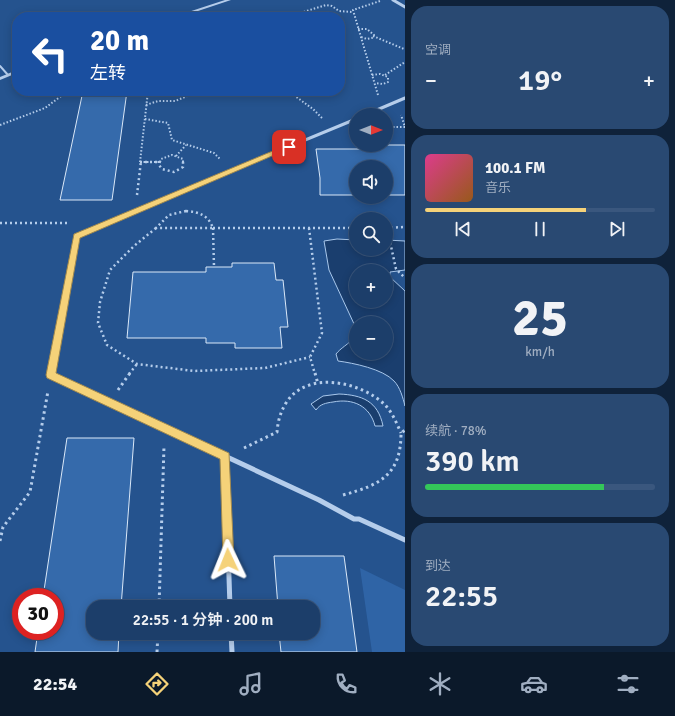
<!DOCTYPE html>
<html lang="zh">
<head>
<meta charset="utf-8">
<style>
  :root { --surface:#1c3e6a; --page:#294972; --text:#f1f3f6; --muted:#a0aec1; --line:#3a577e; --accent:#f5d279 }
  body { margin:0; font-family:Signika,"Noto Sans SC",sans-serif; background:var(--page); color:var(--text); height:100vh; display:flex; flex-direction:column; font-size:15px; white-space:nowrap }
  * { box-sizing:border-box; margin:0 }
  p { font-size:13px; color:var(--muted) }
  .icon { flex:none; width:22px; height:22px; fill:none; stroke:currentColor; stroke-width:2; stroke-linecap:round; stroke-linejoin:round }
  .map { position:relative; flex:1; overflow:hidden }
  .sheet { display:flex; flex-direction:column; gap:6px; padding:6px; background:#0f223a; width:270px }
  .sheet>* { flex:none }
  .guide { position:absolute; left:12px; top:12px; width:333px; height:84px; border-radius:16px; box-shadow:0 2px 10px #0003,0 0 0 1px var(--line); background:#1a4fa0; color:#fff; overflow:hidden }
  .needle { width:26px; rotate:90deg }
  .controls { position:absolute; left:349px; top:108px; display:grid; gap:8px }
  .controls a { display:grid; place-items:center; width:44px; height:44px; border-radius:50%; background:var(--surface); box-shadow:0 2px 10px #0003,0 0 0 1px var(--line); font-size:20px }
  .speed { position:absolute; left:12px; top:588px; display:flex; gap:8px; font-size:20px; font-weight:700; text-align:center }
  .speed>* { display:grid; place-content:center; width:52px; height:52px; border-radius:50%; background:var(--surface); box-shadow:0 2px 10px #0003,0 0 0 1px var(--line); line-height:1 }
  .speed .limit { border:6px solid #d22; background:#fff; color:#111 }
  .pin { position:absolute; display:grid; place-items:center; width:34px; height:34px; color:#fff; margin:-17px; border-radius:8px; box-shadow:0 2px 6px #0006 }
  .me { position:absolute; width:44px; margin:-22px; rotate:358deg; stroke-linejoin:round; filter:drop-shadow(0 0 3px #0008) }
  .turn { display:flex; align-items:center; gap:14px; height:84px; padding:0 12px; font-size:18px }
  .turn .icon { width:52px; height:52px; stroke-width:2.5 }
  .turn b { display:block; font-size:28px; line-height:34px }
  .big { font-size:30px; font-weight:600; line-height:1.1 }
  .sheet .card { flex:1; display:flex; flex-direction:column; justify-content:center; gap:6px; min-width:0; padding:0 14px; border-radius:16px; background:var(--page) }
  .sheet .dial { align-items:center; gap:0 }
  .dial b { font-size:52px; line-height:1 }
  .song { display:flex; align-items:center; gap:12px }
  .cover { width:48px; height:48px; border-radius:6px; background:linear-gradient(135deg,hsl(330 70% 55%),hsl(30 70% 35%)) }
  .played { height:4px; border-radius:2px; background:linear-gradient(90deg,var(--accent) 70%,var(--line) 70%) }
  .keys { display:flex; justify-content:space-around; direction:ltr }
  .heat { display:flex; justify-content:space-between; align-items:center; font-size:22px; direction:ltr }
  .charge { height:6px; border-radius:3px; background:linear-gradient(90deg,#34c759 78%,var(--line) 0) }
  .trip { position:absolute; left:86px; top:600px; width:234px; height:40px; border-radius:16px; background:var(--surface); box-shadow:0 2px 10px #0003,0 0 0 1px var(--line); font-weight:600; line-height:40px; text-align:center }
  .menu { display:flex; height:64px; justify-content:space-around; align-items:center; background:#0b192a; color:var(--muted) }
  .menu .icon { width:28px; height:28px }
  .menu .on { color:var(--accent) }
  .menu b { font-size:18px; color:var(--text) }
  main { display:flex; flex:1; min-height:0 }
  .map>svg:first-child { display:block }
</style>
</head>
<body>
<main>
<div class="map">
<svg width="405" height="652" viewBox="0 0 405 652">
  <rect width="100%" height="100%" fill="#25538e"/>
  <polygon fill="#2f64a6" points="360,568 405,590 405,652 372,652"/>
  <g fill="#1a3e6e" stroke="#a9c8ec" fill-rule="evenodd">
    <path d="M 337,239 L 356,240 L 356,249 L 386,249 L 386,240 L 405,241 L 405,270 L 390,272 L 390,277 L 405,291 L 405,406 C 403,398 400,387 394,381 C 383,369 353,363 338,361 L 336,354 C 345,343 355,344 355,326 L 329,270 L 324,241 ZM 356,271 L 386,271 L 386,301 L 356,301 ZM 356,323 L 386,323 L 386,353 L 356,353 Z"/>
    <path d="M 339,394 C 362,395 378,401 383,426 L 375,426 C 370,406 353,398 333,402 C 326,403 320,404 316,410 L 311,404 L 323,396 Z"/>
  </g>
  <g fill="#356aab" stroke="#dae8f8">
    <polygon points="83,91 127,91 112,200 60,200"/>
    <polygon points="377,145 405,145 405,195 386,195 386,167 356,167 356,195 320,195 320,178 316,149 378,149"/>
    <polygon points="232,263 274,263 276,280 283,280 288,327 280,327 282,348 235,348 235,343 206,343 206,338 127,338 133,272 206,272 206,267 232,267"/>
    <polygon points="67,438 134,438 121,607 93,607 93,633 119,633 118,652 35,652 38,631 55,631 55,597 43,597"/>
    <polygon points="274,556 344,556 357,652 281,652 279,633 313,633 313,607 278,607"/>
  </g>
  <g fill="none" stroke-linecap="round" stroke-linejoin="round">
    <g stroke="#b5cdeb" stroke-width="2" stroke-dasharray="1.5 2" stroke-linecap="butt">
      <polyline points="287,17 326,5 332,6 339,11 353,12"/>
      <polyline points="358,29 367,29 374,35 372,38 367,39 361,37"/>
      <polyline points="373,36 404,49"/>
      <polyline points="372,75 380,74 388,77 388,82 383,84 375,83"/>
      <polyline points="385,75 405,62"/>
      <polyline points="288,91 313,109 322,118"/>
      <polyline points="378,95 353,10 380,1"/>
      <polyline points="146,105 158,101 175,101 200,91"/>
      <polyline points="145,119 168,123 172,140 214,153 220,159"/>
      <polyline points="0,125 45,108 68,91"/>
      <polyline points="386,127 405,127 401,115"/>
      <polyline points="176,156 186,145"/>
      <polyline points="140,162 159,162"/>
      <polyline points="140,162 148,91"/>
      <polyline points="160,162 161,159 172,155 183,159 183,162"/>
    </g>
    <g stroke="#b5cdeb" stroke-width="2.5" stroke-dasharray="2 3" stroke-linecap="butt">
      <polyline points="160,161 159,165 162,169 174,172 183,167 183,161"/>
      <polyline points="140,162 159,162"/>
      <polyline points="137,195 141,161"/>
      <path d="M 186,211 C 199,212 208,215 213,228 L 156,228 L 169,215 Z"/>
      <polyline points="0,223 68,223"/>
      <polyline points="156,228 134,246 110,270 100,302 98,323 107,345 137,364 194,371 265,368 310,357"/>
      <polyline points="213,228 214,267"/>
      <polyline points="213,228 356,228"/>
      <polyline points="309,228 322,333 310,357 315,374"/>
      <polyline points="386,228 405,227"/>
      <polyline points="387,228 396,269 405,278"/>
      <polyline points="129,374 137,364"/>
    </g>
    <g stroke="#b5cdeb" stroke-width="3" stroke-dasharray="2.5 3.5" stroke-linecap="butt">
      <polyline points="315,373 318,384"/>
      <polyline points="118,390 130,373"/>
      <path d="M 244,448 L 277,432 C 278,421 280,413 286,403 C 307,369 363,382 386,406 C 393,414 397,424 401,433"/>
      <path d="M 343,495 C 380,485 401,475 401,433 L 405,430"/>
      <polyline points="0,541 3,527 30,492 48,391"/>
      <polyline points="159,607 164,446"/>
      <polyline points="157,652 158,633"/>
    </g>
    <polyline stroke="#b5cdeb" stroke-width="2" points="0,66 8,75"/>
    <g stroke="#b5cdeb" stroke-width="3">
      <polyline points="393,0 405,7"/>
      <polyline points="365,115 405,98"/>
      <polyline points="252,162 356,119"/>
    </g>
    <polyline stroke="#b5cdeb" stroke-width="3.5" points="51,374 76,236 255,161"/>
    <g stroke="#b5cdeb" stroke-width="5">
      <polyline points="51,373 51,375 319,500 354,519 359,519 405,540"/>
      <polyline points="225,457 230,607"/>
      <polyline points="231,633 232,652"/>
    </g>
    <g fill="#b5cdeb" fill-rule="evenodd">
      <polygon points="225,0 231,0 180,17 173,17"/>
      <polygon points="17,70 17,73 0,80 0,77"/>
    </g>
  </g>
  <polygon fill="#f5d279" stroke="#9f884f" points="287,145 293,147 80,238 56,373 229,453 234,560 233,564 228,566 224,564 223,560 220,459 47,378 46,375 74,234"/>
</svg>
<div class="controls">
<a><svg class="needle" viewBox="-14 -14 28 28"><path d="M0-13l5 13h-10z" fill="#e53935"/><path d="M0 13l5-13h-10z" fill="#a0aec1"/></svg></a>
<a><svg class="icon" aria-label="sound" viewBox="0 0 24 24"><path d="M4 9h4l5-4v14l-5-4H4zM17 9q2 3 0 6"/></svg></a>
<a><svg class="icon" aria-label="search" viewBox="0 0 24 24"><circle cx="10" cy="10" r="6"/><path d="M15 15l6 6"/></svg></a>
<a>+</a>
<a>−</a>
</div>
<div class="speed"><div class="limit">30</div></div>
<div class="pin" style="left:289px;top:147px;background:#d93025"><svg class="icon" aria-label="arrive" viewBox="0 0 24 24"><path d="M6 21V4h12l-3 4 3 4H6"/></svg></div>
<svg class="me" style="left:228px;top:560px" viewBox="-20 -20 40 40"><path d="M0-17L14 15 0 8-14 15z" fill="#f5d279" stroke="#fff" stroke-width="4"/></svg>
<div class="trip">22:55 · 1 分钟 · 200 m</div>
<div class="guide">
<div class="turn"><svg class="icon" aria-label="left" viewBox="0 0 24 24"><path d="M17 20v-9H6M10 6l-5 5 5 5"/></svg><div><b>20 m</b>左转</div></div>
</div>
</div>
<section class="sheet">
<div class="card"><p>空调</p>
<div class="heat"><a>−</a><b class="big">19°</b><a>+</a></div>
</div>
<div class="card">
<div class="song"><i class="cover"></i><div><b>100.1 FM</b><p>音乐</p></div></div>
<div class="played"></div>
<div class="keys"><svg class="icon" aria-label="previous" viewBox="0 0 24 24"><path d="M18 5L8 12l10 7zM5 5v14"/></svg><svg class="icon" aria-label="pause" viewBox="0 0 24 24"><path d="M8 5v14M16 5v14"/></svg><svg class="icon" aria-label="next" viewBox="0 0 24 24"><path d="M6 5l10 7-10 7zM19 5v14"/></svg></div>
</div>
<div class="card dial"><b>25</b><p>km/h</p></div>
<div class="card"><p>续航 · 78%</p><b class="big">390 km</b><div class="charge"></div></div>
<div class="card"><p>到达</p><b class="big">22:55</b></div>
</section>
</main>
<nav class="menu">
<b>22:54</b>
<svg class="icon on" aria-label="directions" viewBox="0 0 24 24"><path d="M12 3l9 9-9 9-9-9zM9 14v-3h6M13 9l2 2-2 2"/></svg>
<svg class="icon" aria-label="music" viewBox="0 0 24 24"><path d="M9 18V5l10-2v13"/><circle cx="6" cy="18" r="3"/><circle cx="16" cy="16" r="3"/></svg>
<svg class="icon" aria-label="phone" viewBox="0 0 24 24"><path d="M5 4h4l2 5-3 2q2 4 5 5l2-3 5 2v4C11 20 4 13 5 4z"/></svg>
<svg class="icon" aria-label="climate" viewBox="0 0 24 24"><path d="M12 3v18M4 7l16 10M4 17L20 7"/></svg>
<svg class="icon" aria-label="car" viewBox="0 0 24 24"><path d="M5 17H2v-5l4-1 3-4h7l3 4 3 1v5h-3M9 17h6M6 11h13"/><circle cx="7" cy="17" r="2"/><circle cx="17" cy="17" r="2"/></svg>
<svg class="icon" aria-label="filters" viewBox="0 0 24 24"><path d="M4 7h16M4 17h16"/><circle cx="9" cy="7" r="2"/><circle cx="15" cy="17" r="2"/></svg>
</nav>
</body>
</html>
